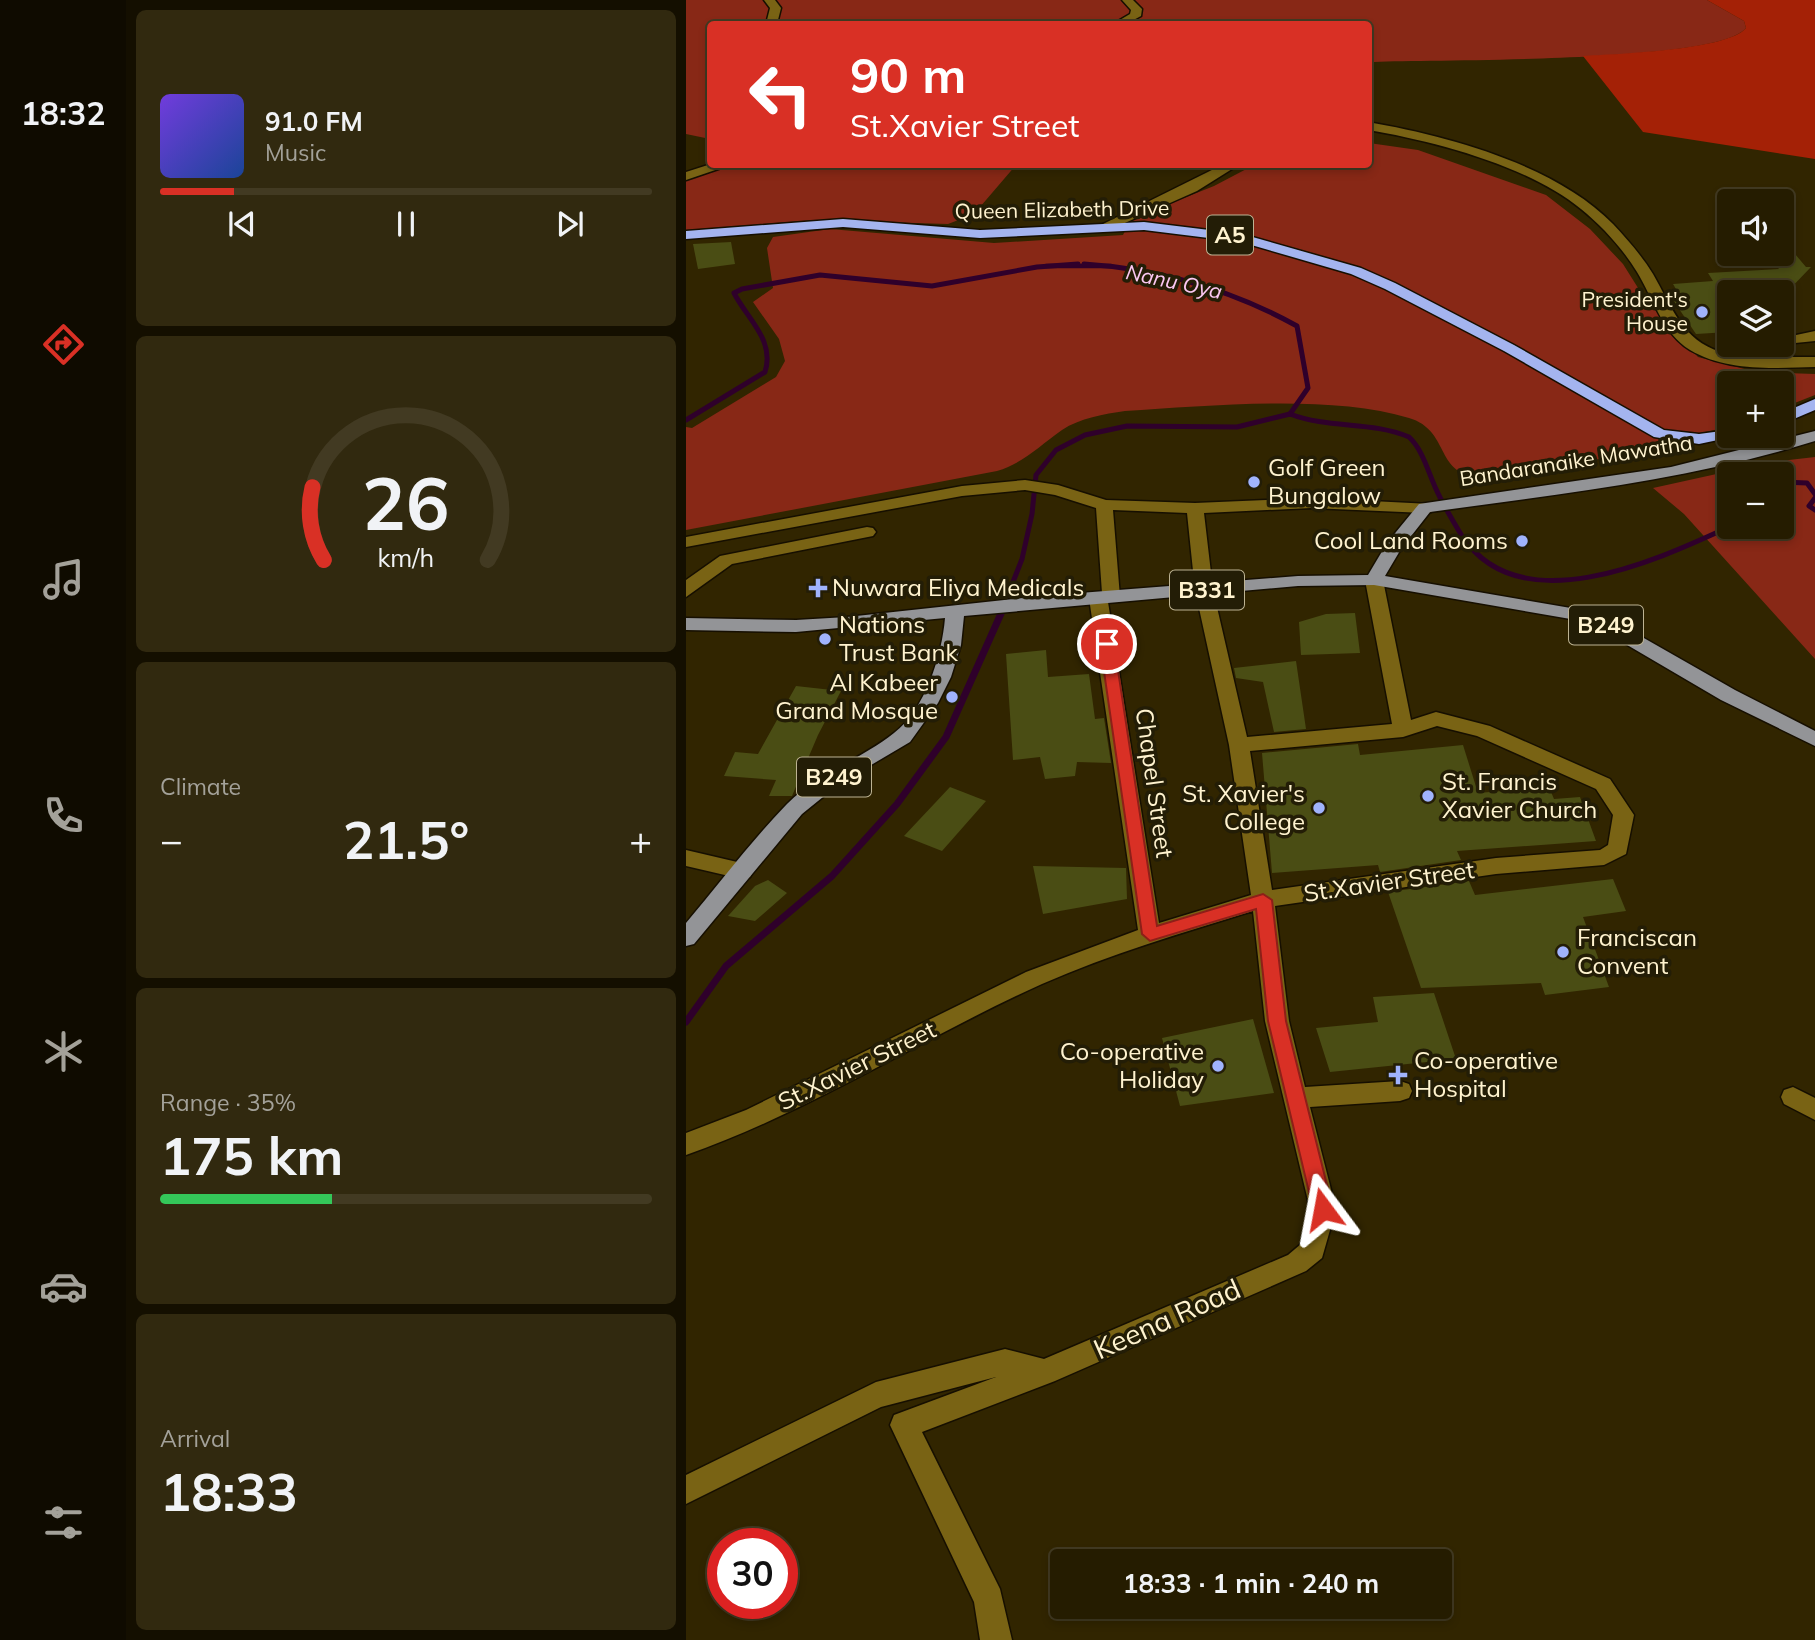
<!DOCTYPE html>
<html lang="en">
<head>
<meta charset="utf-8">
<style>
  :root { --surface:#251c00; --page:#31290f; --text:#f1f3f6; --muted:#a3a199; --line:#423a22; --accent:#d93025 }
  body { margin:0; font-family:Mulish,sans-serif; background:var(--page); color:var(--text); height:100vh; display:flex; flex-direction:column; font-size:26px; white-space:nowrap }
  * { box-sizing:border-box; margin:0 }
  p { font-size:23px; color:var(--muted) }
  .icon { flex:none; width:38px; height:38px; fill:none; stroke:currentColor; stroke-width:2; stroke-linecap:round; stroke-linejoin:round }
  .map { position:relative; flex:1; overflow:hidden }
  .sheet { display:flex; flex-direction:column; gap:10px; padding:10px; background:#140f00; width:560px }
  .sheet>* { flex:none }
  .banner { position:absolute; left:21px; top:21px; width:665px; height:147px; border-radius:7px; box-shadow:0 4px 10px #0003,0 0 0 2px var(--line); background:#d93025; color:#fff; overflow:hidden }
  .controls { position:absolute; left:1031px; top:189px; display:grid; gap:14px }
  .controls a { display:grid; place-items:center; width:77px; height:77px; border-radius:7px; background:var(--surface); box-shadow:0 4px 10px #0003,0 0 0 2px var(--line); font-size:35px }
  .speed { position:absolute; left:21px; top:1528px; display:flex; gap:14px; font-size:35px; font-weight:700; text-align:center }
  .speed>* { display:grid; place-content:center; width:91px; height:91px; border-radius:50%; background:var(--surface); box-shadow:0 4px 10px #0003,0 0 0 2px var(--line); line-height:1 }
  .speed .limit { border:10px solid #d22; background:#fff; color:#111 }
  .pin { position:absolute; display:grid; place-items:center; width:60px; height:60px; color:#fff; margin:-30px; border:4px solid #fff; border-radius:50%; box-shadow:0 2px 7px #0007 }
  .me { position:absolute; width:77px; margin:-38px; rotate:347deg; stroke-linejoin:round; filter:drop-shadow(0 0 5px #0008) }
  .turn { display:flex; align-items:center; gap:24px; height:147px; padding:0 28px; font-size:32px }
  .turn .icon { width:91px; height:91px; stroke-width:2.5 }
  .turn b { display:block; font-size:49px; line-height:60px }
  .big { font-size:52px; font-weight:700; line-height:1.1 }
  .sheet .card { flex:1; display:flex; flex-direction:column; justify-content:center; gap:10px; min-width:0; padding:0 24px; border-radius:10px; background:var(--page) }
  .sheet .dial { align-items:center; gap:0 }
  .dial svg { height:182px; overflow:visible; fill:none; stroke:var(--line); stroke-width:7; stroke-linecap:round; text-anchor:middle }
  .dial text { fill:var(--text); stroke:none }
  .song { display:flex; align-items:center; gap:21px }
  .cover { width:84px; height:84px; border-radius:10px; background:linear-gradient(135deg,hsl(260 70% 55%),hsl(220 70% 35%)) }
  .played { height:7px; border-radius:4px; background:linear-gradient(90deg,var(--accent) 15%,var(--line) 15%) }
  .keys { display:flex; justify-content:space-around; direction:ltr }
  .heat { display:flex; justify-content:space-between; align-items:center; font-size:38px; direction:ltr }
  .charge { height:10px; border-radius:5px; background:linear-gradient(90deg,#34c759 35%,var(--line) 0) }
  .trip { position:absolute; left:364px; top:1549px; width:402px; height:70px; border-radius:7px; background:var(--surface); box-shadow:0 4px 10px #0003,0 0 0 2px var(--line); font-weight:700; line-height:70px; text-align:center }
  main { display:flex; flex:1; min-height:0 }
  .tabs { display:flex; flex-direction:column; width:126px; justify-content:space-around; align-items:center; background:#0f0b00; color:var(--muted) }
  .tabs .icon { width:49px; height:49px }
  .tabs .selected { color:var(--accent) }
  .tabs b { font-size:32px; color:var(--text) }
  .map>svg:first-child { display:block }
</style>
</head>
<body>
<main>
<nav class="tabs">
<b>18:32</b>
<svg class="icon selected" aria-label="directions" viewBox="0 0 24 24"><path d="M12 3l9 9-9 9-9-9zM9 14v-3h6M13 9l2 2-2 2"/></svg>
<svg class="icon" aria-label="music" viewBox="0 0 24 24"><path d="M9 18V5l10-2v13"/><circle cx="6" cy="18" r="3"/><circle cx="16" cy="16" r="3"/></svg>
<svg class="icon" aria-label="phone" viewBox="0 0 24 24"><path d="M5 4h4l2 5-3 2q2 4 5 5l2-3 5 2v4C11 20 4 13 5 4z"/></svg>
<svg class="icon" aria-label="climate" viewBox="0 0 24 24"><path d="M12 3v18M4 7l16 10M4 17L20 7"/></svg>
<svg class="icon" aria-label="car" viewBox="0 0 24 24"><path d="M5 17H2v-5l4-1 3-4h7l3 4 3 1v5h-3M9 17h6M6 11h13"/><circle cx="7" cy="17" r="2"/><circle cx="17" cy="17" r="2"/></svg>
<svg class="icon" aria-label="filters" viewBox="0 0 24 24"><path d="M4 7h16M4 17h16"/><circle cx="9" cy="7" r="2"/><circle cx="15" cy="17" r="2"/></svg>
</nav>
<section class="sheet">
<div class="card">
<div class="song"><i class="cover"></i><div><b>91.0 FM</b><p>Music</p></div></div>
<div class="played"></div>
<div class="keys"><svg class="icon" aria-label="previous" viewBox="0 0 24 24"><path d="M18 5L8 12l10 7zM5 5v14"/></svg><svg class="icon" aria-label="pause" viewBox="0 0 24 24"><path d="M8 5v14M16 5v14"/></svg><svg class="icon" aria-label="next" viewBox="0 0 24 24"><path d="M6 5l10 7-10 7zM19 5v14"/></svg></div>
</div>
<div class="card dial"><svg viewBox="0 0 100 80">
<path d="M14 69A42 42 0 1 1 86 69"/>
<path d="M14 69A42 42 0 0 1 9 37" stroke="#d93025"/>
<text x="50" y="56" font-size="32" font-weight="700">26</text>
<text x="50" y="72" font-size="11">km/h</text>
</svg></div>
<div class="card"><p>Climate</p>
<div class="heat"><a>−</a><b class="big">21.5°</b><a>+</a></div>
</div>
<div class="card"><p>Range · 35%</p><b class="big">175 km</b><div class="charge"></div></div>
<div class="card"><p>Arrival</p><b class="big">18:33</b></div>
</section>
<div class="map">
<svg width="1129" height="1640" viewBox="0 0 1129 1640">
  <rect width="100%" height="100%" fill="#312500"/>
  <g fill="#882816" fill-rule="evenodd">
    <path d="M 0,0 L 1021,0 L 1058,21 L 1060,28 C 1031,64 742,59 683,62 L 682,24 L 24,24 L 24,139 L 0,134 Z"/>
    <path d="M 683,143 L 732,150 L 860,195 L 904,229 L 937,264 L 959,299 L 1012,357 L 1070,372 L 1129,374 L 1129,395 L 1096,408 L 1096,383 L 1043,383 L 1043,427 L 1014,433 L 1000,447 L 791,476 C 749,474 764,430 723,418 C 644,394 522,406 439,411 C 418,414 394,418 376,430 C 353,446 338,463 311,471 L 0,530 L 0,427 L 6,428 L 90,377 L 99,361 L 93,339 L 67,302 L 87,288 L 81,248 L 87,237 L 144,229 L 308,243 L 437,235 L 445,219 L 528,186 L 568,165 L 682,164 Z"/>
    <polygon points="24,162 24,164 330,165 288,214 262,224 129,220 0,230 0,179"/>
    <path d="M 1129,457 L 1129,659 L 998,514 L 967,488 L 1085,462 ZM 1043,474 L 1096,474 L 1096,527 L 1043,527 Z"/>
  </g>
  <path fill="#a42106" d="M 1021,0 L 1129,0 L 1129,159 L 957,132 L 897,56 C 929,54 1042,50 1060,28 L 1058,21 Z"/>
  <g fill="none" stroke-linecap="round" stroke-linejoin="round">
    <polyline stroke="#2f002b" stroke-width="4.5" points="360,266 425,266"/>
    <g stroke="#2f002b" stroke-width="5">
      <path d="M 398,264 C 474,269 544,289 611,326 L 622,388 L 604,414"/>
      <path d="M 604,414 C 643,429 685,421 723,437 C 737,450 742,472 750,489 C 757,505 767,521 776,536 C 834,624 971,560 1043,527"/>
      <path d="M 0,420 L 79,372 C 89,340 62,320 48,293 L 56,289 L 134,275 L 246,286 L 351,267 L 392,264"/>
      <polyline points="1096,482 1121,483 1129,494"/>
      <polyline points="1129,498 1123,506 1129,510"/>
      <polyline points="316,610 336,559 346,514 350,475 370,450 399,435 441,426 551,427 604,414"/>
    </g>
    <polyline stroke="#2f002b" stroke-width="7" points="0,1022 40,966 146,876 211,804 260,737 317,609"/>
  </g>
  <g fill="#4a4d14">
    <polygon points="45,242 49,264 12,269 7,244"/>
    <polygon points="1080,254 1109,254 1120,267 1125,267 1101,292 1043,292 1043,332 1010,334 985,297 994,296 987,284 1027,281 1022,273 1093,269"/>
    <polygon points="669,613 674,653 615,655 613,622 640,614"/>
    <polygon points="360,650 362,677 403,674 409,719 418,718 425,763 391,762 389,776 359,779 354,757 327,760 320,654"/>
    <polygon points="610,661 620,729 588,732 577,682 550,678 548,668"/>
    <polygon points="110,686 155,691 132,735 106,796 83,796 90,780 38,776 49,752 72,754"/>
    <polygon points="672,744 674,755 777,745 792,793 863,787 868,799 894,797 910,841 771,851 775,860 694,872 692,865 586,873 576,753"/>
    <polygon points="264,787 300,801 256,851 218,836"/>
    <polygon points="347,866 440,868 441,899 357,914"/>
    <polygon points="927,879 940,911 897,917 923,987 859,995 855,983 735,988 702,892 783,881 789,895"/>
    <polygon points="82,880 101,893 69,921 42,916 69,886"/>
    <polygon points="748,993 770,1059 644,1072 630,1028 692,1022 687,997"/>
    <polygon points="567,1019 588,1093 494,1106 476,1038"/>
  </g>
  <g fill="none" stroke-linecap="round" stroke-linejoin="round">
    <defs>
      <g id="minor">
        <polygon points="78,0 89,0 95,8 91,24 80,24 84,8"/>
        <polygon points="436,0 447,0 456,9 455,16 440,24 427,24 444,14 445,10"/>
        <path d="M 682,122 C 762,136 870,165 927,224 C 941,239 956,256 967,274 C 986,307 996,340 1035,352 L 1061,345 L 1084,345 L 1082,348 L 1054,357 L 1129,357 L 1129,367 C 1088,368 1041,372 1004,350 C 977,334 967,298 951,272 C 937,249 916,226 895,209 C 843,166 748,141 682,130 Z"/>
        <polygon points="25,164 47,164 0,180 0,172"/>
        <polygon points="538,164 554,164 511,191 423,230 411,227"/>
        <polygon points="1129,331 1129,341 1090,345 1096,345 1096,338"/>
        <path d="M 339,480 L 372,485 L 420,500 L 509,503 L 625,498 L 745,504 L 748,508 L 745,512 L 739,513 L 625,508 L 518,513 L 527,590 L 561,737 L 706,724 L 679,580 L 688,575 L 697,580 L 725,720 L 750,712 L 804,726 L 924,779 L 948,815 L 940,854 L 918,865 L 810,874 L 589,906 L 603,1021 L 619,1087 L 714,1081 L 723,1084 L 726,1091 L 723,1098 L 714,1101 L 624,1107 L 650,1209 L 636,1258 L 620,1271 L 369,1381 L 236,1432 L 314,1589 L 326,1640 L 294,1640 L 288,1602 L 204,1425 L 208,1415 L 310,1377 L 195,1407 L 0,1504 L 0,1475 L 190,1382 L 319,1349 L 358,1359 L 602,1255 L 615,1244 L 624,1209 L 579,1021 L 567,911 C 496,933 424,954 356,984 C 236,1038 125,1111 0,1155 L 0,1133 L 60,1110 L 340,972 L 452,930 L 403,598 L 406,594 L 416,593 L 410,508 L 369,495 L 339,490 L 276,496 L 0,547 L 0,537 L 276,486 ZM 427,510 L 501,513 L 509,590 L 543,745 L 565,895 L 473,923 L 422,602 L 431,601 L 434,597 ZM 751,726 L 791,736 L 910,789 L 927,815 L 922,845 L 914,850 L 810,858 L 586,890 L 564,751 L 717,737 Z"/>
        <polygon points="181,527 187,528 190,532 187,536 46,564 0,597 0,580 34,556"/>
        <polygon points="0,850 64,865 67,871 64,877 56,879 0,866"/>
        <polygon points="1107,1087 1129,1098 1129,1120 1098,1104 1095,1097 1098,1090"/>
      </g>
      <path id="major" d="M 1129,431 L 1129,441 C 1003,480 874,494 744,512 L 715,549 L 699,576 L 914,613 L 1049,690 L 1129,731 L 1129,746 L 1035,700 L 902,622 L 688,585 L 612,586 L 278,616 L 275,645 L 265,677 L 252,703 L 224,742 L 153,784 L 116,814 L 8,944 L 0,946 L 0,923 C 33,884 65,841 101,804 C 132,773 174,760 208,733 C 239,710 256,655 259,618 L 110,632 L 0,630 L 0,618 L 110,620 L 161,617 L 355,596 L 612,576 L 682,575 L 701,543 L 733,504 L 985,467 Z"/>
      <g id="highway">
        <polygon points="157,219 294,230 458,222 556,234 675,268 709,283 828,345 978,430 1013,434 1043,430 1043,436 1051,436 1013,444 968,437 818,351 699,289 665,274 555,242 458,230 294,238 157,227 0,239 0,231"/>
        <polygon points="1129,399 1129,410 1096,424 1096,413"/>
      </g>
    </defs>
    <use href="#minor" stroke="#160f00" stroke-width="3"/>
    <use href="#major" stroke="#160f00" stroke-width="3"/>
    <use href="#highway" stroke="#160f00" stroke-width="3"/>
    <use href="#minor" fill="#796314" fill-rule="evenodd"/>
    <use href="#major" fill="#939497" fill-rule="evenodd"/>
    <use href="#highway" fill="#a4b4ef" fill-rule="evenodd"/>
  </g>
  <polygon fill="#d93025" stroke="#8d1f18" stroke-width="2" points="421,639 428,644 471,926 577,894 586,900 600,1021 647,1209 644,1215 637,1218 630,1215 627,1209 582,1021 570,909 464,941 456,934 414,644"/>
  <g fill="#a0b3fd" stroke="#231d06" stroke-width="2.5">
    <circle cx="1016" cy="312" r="7"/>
    <circle cx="568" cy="482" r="7"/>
    <circle cx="836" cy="541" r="7"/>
    <path d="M128.5 577.5h7v7h7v7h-7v7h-7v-7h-7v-7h7z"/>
    <circle cx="139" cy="639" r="7"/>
    <circle cx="266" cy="697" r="7"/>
    <circle cx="742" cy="796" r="7"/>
    <circle cx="633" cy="808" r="7"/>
    <circle cx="877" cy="952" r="7"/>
    <circle cx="532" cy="1066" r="7"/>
    <path d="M708.5 1064.5h7v7h7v7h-7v7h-7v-7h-7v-7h7z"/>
  </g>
  <g text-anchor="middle" stroke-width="7" stroke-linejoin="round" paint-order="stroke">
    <g font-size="21" fill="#fff3cf" stroke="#231d06">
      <text transform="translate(376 210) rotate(-1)" y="7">Queen Elizabeth Drive</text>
      <text transform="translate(890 461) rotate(-9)" y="7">Bandaranaike Mawatha</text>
    </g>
    <g font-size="21" font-style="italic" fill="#fcc8f3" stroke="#231d06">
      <text transform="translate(488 282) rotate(12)" y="7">Nanu Oya</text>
    </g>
    <g font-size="21" fill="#fff3cf" stroke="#231d06" text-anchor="end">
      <text x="1002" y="307">President's<tspan x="1002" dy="24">House</tspan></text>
    </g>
    <g fill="#231d06" stroke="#bdb393" stroke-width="2">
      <rect x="521" y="215.5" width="46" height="39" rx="5"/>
      <rect x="484" y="570.5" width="74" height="39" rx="5"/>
      <rect x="883" y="605.5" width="74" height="39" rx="5"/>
      <rect x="111" y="757.5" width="74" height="39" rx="5"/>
    </g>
    <g font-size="23" font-weight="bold" fill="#fff3cf">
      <text x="544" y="243">A5</text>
      <text x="521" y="598">B331</text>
      <text x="920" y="633">B249</text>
      <text x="148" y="785">B249</text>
    </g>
    <g font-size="24" fill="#fff3cf" stroke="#231d06" text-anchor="start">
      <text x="582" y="476">Golf Green<tspan x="582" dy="28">Bungalow</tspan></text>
      <text x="822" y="549" text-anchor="end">Cool Land Rooms</text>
      <text x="146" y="596">Nuwara Eliya Medicals</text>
      <text x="153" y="633">Nations<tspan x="153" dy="28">Trust Bank</tspan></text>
      <text x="252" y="691" text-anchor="end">Al Kabeer<tspan x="252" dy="28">Grand Mosque</tspan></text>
      <text x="756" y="790">St. Francis<tspan x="756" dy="28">Xavier Church</tspan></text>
      <text x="619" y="802" text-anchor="end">St. Xavier's<tspan x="619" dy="28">College</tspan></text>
      <text x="891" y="946">Franciscan<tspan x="891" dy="28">Convent</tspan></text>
      <text x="518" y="1060" text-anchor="end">Co-operative<tspan x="518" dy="28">Holiday</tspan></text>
      <text x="728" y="1069">Co-operative<tspan x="728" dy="28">Hospital</tspan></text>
    </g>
    <g font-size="24" fill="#fff3cf" stroke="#231d06">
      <text transform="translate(468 783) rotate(82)" y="8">Chapel Street</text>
      <text transform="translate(703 882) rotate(-8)" y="8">St.Xavier Street</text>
      <text transform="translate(171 1066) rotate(-26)" y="8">St.Xavier Street</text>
    </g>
    <g font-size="28" fill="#fff3cf" stroke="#231d06">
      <text transform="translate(481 1319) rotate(-24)" y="10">Keena Road</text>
    </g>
  </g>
</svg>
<div class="controls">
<a><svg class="icon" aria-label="sound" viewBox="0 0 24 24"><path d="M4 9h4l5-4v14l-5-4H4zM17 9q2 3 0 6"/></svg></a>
<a><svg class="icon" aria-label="layers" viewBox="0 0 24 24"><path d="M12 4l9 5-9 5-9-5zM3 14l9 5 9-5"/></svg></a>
<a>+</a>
<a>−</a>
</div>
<div class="speed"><div class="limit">30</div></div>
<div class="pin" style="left:421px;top:644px;background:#d93025"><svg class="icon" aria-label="arrive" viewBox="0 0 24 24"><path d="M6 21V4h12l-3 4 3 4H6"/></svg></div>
<svg class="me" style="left:637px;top:1209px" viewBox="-20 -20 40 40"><path d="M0-17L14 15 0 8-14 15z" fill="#d93025" stroke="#fff" stroke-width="4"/></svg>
<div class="trip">18:33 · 1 min · 240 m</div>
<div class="banner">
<div class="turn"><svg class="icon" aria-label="left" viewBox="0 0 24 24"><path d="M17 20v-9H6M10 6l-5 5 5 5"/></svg><div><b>90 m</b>St.Xavier Street</div></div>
</div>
</div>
</main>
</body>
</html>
